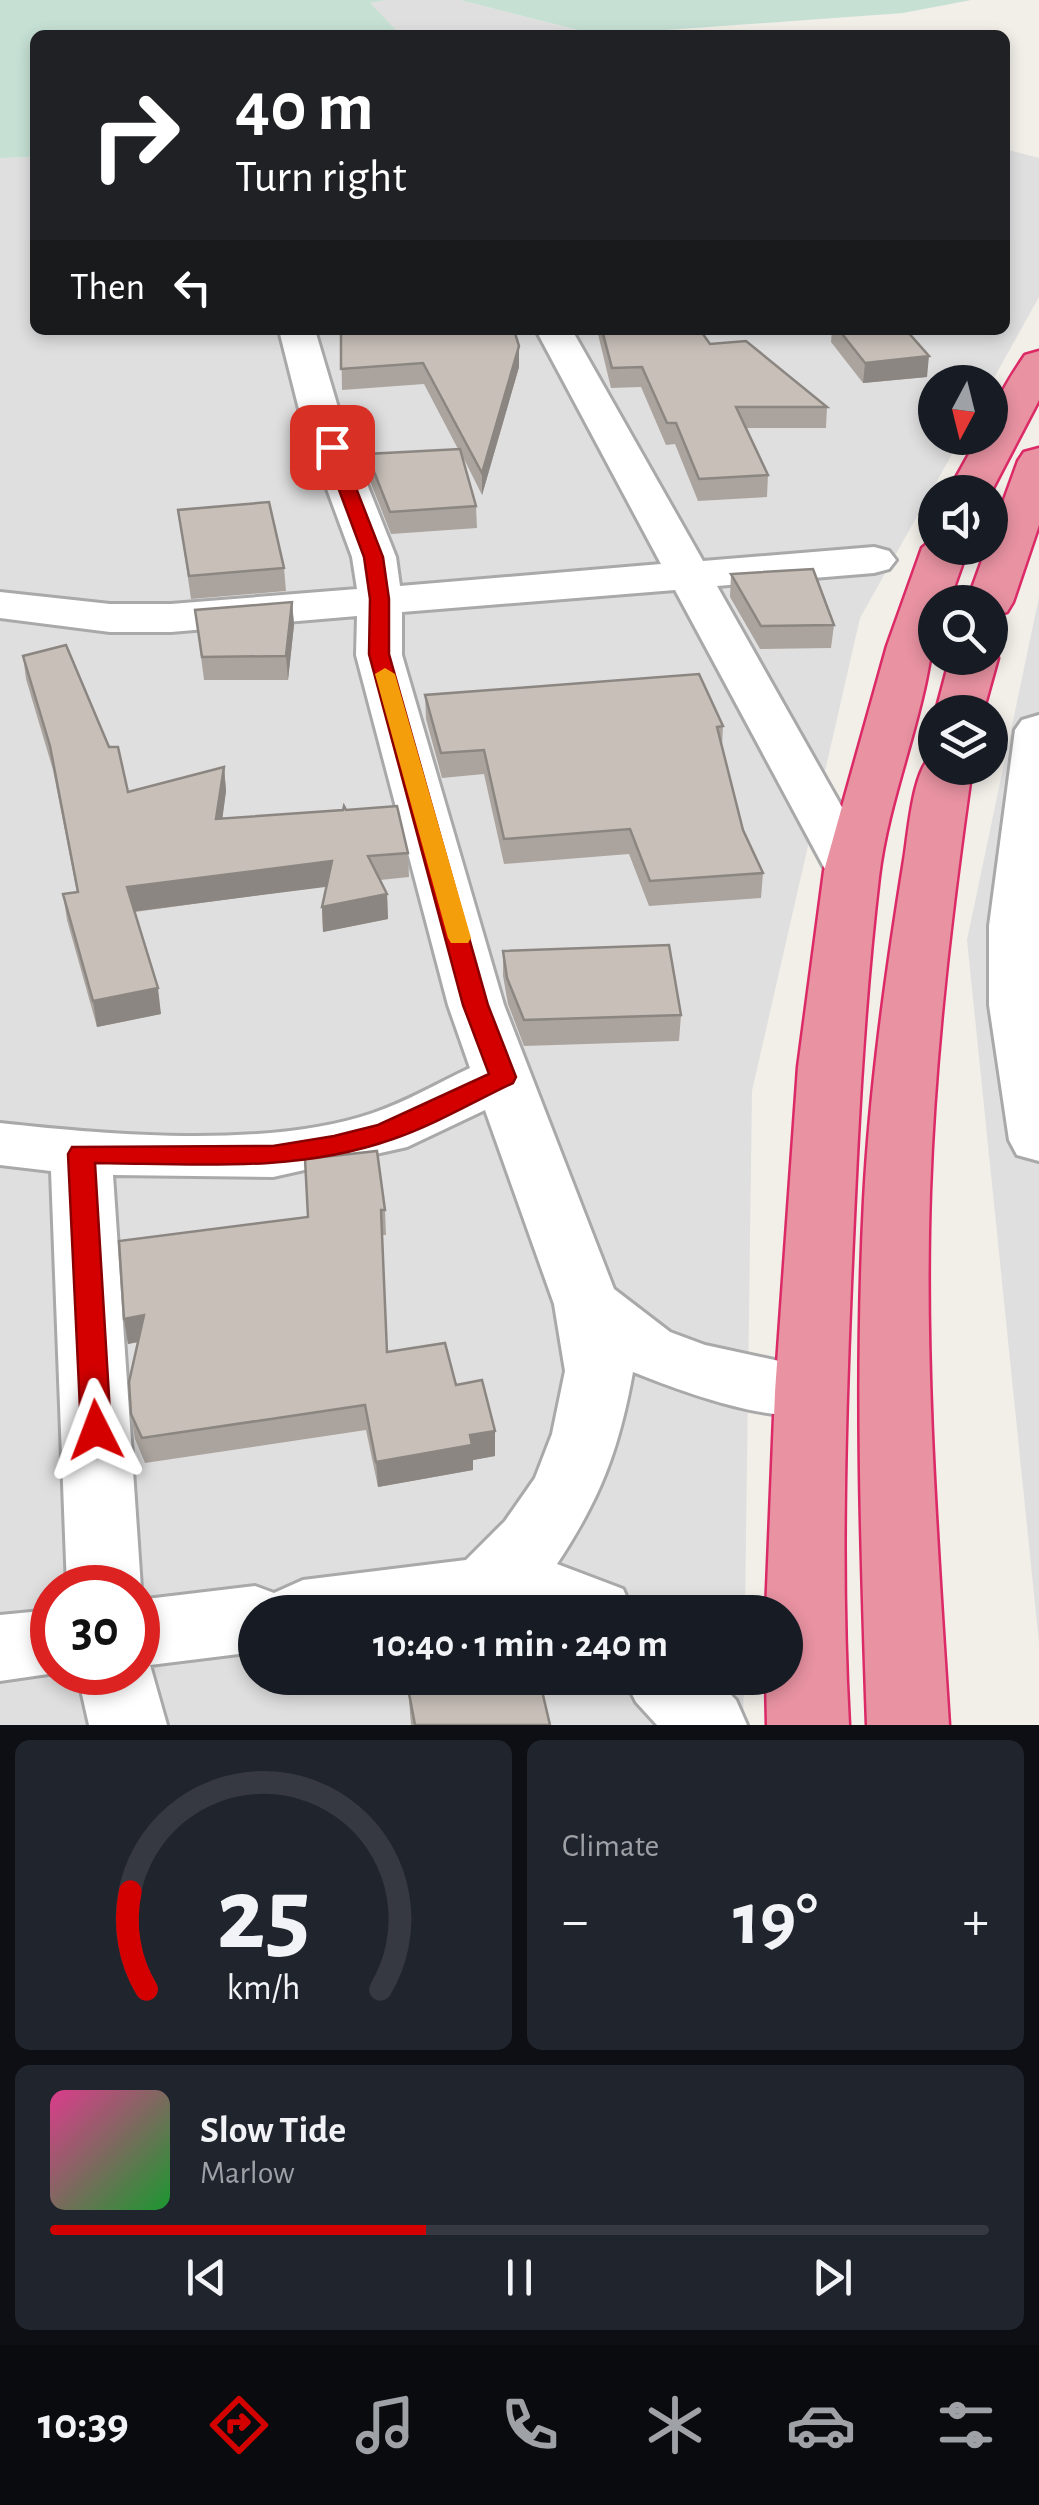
<!DOCTYPE html>
<html lang="en">
<head>
<meta charset="utf-8">
<style>
  :root { --surface:#171b24; --page:#20242c; --text:#f1f3f6; --muted:#9ea1a6; --line:#363941; --accent:#d40000 }
  body { margin:0; font-family:"Alegreya Sans",sans-serif; background:var(--page); color:var(--text); height:100vh; display:flex; flex-direction:column; font-size:38px; white-space:nowrap }
  * { box-sizing:border-box; margin:0 }
  p { font-size:32px; color:var(--muted) }
  .icon { flex:none; width:55px; height:55px; fill:none; stroke:currentColor; stroke-width:2; stroke-linecap:round; stroke-linejoin:round }
  .map { position:relative; height:1725px; overflow:hidden }
  .side { display:flex; flex-direction:column; gap:15px; padding:15px; background:#0d0f14; flex:1 }
  .side>* { flex:none }
  .guide { position:absolute; left:30px; top:30px; width:980px; height:305px; border-radius:15px; box-shadow:0 5px 15px #0003; background:#202124; color:#fff; overflow:hidden }
  .needle { width:65px; rotate:187deg }
  .fabs { position:absolute; left:918px; top:365px; display:grid; gap:20px }
  .fabs a { display:grid; place-items:center; width:90px; height:90px; border-radius:50%; background:var(--surface); box-shadow:0 5px 15px #0003; font-size:50px }
  .speed { position:absolute; left:30px; top:1565px; display:flex; gap:20px; font-size:50px; font-weight:700; text-align:center }
  .speed>* { display:grid; place-content:center; width:130px; height:130px; border-radius:50%; background:var(--surface); box-shadow:0 5px 15px #0003; line-height:1 }
  .speed .limit { border:15px solid #d22; background:#fff; color:#111 }
  .pin { position:absolute; display:grid; place-items:center; width:85px; height:85px; color:#fff; margin:-42px; border-radius:20px; box-shadow:0 5px 15px #0006 }
  .me { position:absolute; width:110px; margin:-55px; rotate:357deg; stroke-linejoin:round; filter:drop-shadow(0 0 8px #0008) }
  .turn { display:flex; align-items:center; gap:35px; height:210px; padding:0 40px; font-size:45px }
  .turn .icon { width:130px; height:130px; stroke-width:2.5 }
  .turn b { display:block; font-size:70px; line-height:85px }
  .then { display:flex; align-items:center; height:95px; padding:0 40px; background:#0003; gap:20px; font-size:38px }
  .big { font-size:75px; font-weight:700; line-height:1.1 }
  .side .widget { flex:1; display:flex; flex-direction:column; justify-content:center; gap:15px; min-width:0; padding:0 35px; border-radius:15px; background:var(--page) }
  .side .dial { align-items:center; gap:0 }
  .dial svg { height:260px; overflow:visible; fill:none; stroke:var(--line); stroke-width:7; stroke-linecap:round; text-anchor:middle }
  .dial text { fill:var(--text); stroke:none }
  .song { display:flex; align-items:center; gap:30px }
  .cover { width:120px; height:120px; border-radius:15px; background:linear-gradient(135deg,hsl(330 70% 55%),hsl(130 70% 35%)) }
  .played { height:10px; border-radius:5px; background:linear-gradient(90deg,var(--accent) 40%,var(--line) 40%) }
  .keys { display:flex; justify-content:space-around; direction:ltr }
  .heat { display:flex; justify-content:space-between; align-items:center; font-size:55px; direction:ltr }
  .side .tiles { flex:1; display:grid; gap:15px; grid-template-columns:1fr 1fr }
  .widget:last-child { grid-column:span 2 }
  .trip { position:absolute; left:238px; top:1595px; width:565px; height:100px; border-radius:50px; background:var(--surface); box-shadow:0 5px 15px #0003; font-weight:700; line-height:100px; text-align:center }
  .tabs { display:flex; height:160px; justify-content:space-around; align-items:center; background:#090b0e; color:var(--muted) }
  .tabs .icon { width:70px; height:70px }
  .tabs .selected { color:var(--accent) }
  .tabs b { font-size:45px; color:var(--text) }
  .map>svg:first-child { display:block }
</style>
</head>
<body>
<div class="map">
<svg width="1039" height="1725" viewBox="0 0 1039 1725">
  <rect width="100%" height="100%" fill="#f2efe9"/>
  <g fill="#e0dfdf" fill-rule="evenodd">
    <polygon points="386,0 460,0 596,35 401,35 369,3"/>
    <path d="M 1005,149 L 1039,158 L 1039,297 L 990,385 L 935,382 L 935,438 L 961,438 L 860,618 L 752,1091 L 745,1612 L 255,1612 L 255,1678 L 744,1678 L 743,1725 L 0,1725 L 0,158 L 35,157 L 35,330 L 1005,330 ZM 52,1588 L 138,1588 L 138,1672 L 52,1672 Z"/>
    <polygon points="1039,597 1039,1643 967,940"/>
  </g>
  <g fill="#c6e0d4">
    <polygon points="0,0 386,0 370,3 401,35 35,35 35,157 0,158"/>
    <polygon points="460,0 971,0 903,13 597,35"/>
  </g>
  <g fill="none" stroke-linecap="round" stroke-linejoin="round">
    <defs>
      <g id="minor">
        <path d="M 279,330 L 315,330 L 342,421 L 396,557 L 400,586 L 661,564 L 536,330 L 572,330 L 703,561 L 874,547 L 889,551 L 896,560 L 889,569 L 874,573 L 717,586 L 878,871 L 871,882 L 852,887 L 833,882 L 826,871 L 675,590 L 402,612 L 402,655 L 504,1005 L 614,1289 L 670,1332 L 705,1345 L 835,1373 L 845,1392 L 835,1411 C 781,1429 686,1393 633,1372 C 619,1450 600,1499 557,1564 L 623,1589 L 633,1612 L 255,1612 L 255,1652 L 150,1665 L 167,1725 L 89,1725 L 77,1672 L 138,1672 L 138,1600 L 255,1586 L 274,1593 L 303,1580 L 466,1560 L 505,1521 L 535,1478 L 552,1434 L 565,1371 L 554,1304 L 485,1110 L 407,1147 L 273,1177 L 113,1175 L 141,1588 L 138,1596 L 138,1588 L 67,1588 L 51,1171 L 0,1165 L 0,1123 C 109,1135 268,1149 373,1113 C 406,1102 438,1083 470,1068 L 448,1005 L 356,655 L 357,616 L 171,632 L 110,632 L 0,618 L 0,592 L 110,604 L 171,604 L 357,589 L 352,557 L 302,421 Z"/>
        <polygon points="1039,715 1039,1161 1017,1155 1009,1140 989,1005 989,926 1015,730 1022,720"/>
        <polygon points="52,1610 52,1672 62,1672 0,1681 0,1615"/>
        <polygon points="624,1678 714,1678 736,1700 747,1725 657,1725 636,1702"/>
      </g>
      <g id="highway">
        <path d="M 1039,351 L 1039,400 L 991,492 L 948,492 L 978,438 L 990,438 C 990,407 1008,380 1025,355 Z"/>
        <polygon points="1039,448 1039,525 1013,602 1007,612 990,616 990,602 967,602 1018,461 1024,452"/>
        <path d="M 935,537 L 935,548 L 968,548 L 949,602 L 935,602 C 935,697 890,784 879,877 C 863,1012 857,1148 851,1285 C 845,1431 841,1579 849,1725 L 767,1725 L 766,1678 L 785,1678 L 785,1612 L 766,1612 L 775,1392 L 798,1067 L 824,871 L 887,646 L 922,548 Z"/>
        <polygon points="991,648 998,658 983,712 935,715 950,658 990,658"/>
        <path d="M 935,755 L 935,768 L 972,768 C 952,909 935,1050 930,1192 C 924,1370 938,1548 949,1725 L 867,1725 C 861,1550 855,1375 864,1200 C 870,1086 886,972 904,860 C 908,838 913,761 935,755 Z"/>
      </g>
    </defs>
    <use href="#minor" stroke="#a9a9a9" stroke-width="6"/>
    <use href="#highway" stroke="#dc2a67" stroke-width="5"/>
    <use href="#minor" fill="#fff" fill-rule="evenodd"/>
    <use href="#highway" fill="#e892a2" fill-rule="evenodd"/>
  </g>
  <g fill="#aba49e">
    <polygon points="341,330 519,367 482,495 463,457 476,506 477,528 391,534 368,476 367,454 458,449 424,384 342,390"/>
    <polygon points="597,330 700,330 710,344 827,407 826,428 746,428 768,475 767,497 698,501 675,444 666,445 641,387 611,388"/>
    <polygon points="832,330 906,330 927,377 863,383 831,342"/>
    <polygon points="178,510 284,568 286,591 191,599"/>
    <polygon points="731,574 834,625 831,648 760,649 730,597"/>
    <polygon points="292,602 294,625 288,680 204,680 195,610"/>
    <polygon points="23,656 128,792 224,767 226,791 222,819 346,810 408,853 409,877 380,880 387,894 388,919 323,932 322,907 326,886 135,912 161,1014 97,1027 67,920 63,894 77,892 53,770 26,679"/>
    <polygon points="425,695 723,726 722,747 743,830 763,873 761,898 649,906 629,854 504,864 484,774 442,778 426,719"/>
    <polygon points="503,951 681,1015 679,1041 524,1046 508,1004 503,976"/>
    <polygon points="385,1210 386,1235 382,1235 387,1352 456,1385 495,1456 473,1460 473,1470 378,1487 366,1430 145,1463 135,1439 131,1414 138,1342 128,1344 124,1319 119,1241"/>
    <polygon points="408,1688 550,1725 411,1725"/>
  </g>
  <g fill="#8b8681">
    <polygon points="519,346 519,367 482,495 482,473"/>
    <polygon points="929,356 927,377 863,383 865,363"/>
    <polygon points="292,602 294,625 288,680 286,656"/>
    <polygon points="224,767 226,791 219,844 216,819"/>
    <polygon points="332,861 333,886 130,912 127,887"/>
    <polygon points="387,894 388,919 323,932 322,907"/>
    <polygon points="158,988 161,1014 97,1027 93,1001"/>
    <polygon points="144,1315 148,1340 128,1344 124,1319"/>
    <polygon points="495,1431 495,1456 473,1460 473,1470 378,1487 376,1462 470,1435"/>
  </g>
  <g fill="#c7bfb8" stroke="#8b8681" stroke-width="2.5">
    <polygon points="341,330 514,330 519,346 482,473 423,363 341,369"/>
    <polygon points="602,330 700,330 710,344 746,341 827,407 736,407 768,475 699,479 676,423 667,423 642,367 612,368"/>
    <polygon points="839,330 906,330 929,356 865,363"/>
    <polygon points="460,449 476,506 390,512 367,454"/>
    <polygon points="269,502 284,568 189,576 178,510"/>
    <polygon points="813,569 834,625 761,626 731,574"/>
    <polygon points="292,602 286,656 202,657 195,610"/>
    <polygon points="66,645 109,747 118,747 128,792 224,767 216,819 343,810 344,806 346,810 397,806 408,853 368,856 387,894 322,907 332,861 127,887 158,988 93,1001 63,894 78,892 50,746 23,656"/>
    <polygon points="699,674 723,726 717,727 743,830 763,873 650,881 630,829 504,839 484,750 441,753 425,695"/>
    <polygon points="669,945 681,1015 524,1020 507,978 503,951"/>
    <polygon points="377,1151 385,1210 381,1210 387,1352 445,1343 456,1385 482,1380 495,1431 470,1435 472,1445 376,1462 365,1405 142,1438 131,1414 129,1382 144,1315 124,1319 119,1241 308,1217 305,1159"/>
    <polygon points="471,1678 539,1678 550,1725 415,1725 408,1688"/>
  </g>
  <path fill="#d40000" stroke="#8a0000" stroke-width="2.5" d="M 326,443 L 340,447 L 383,557 L 389,599 L 389,654 L 488,1005 L 516,1077 L 513,1083 C 473,1102 434,1125 393,1139 C 297,1173 195,1164 95,1163 L 111,1430 L 106,1438 L 96,1442 L 85,1438 L 81,1430 L 68,1154 L 72,1147 L 273,1146 L 334,1136 L 378,1125 L 489,1074 L 463,1005 L 369,654 L 370,599 L 364,557 L 323,447 Z"/>
  <polygon fill="#f59e0b" points="385,668 395,674 471,938 468,943 451,943 448,938 375,674"/>
</svg>
<div class="fabs">
<a><svg class="needle" viewBox="-14 -14 28 28"><path d="M0-13l5 13h-10z" fill="#e53935"/><path d="M0 13l5-13h-10z" fill="#9ea1a6"/></svg></a>
<a><svg class="icon" aria-label="sound" viewBox="0 0 24 24"><path d="M4 9h4l5-4v14l-5-4H4zM17 9q2 3 0 6"/></svg></a>
<a><svg class="icon" aria-label="search" viewBox="0 0 24 24"><circle cx="10" cy="10" r="6"/><path d="M15 15l6 6"/></svg></a>
<a><svg class="icon" aria-label="layers" viewBox="0 0 24 24"><path d="M12 4l9 5-9 5-9-5zM3 14l9 5 9-5"/></svg></a>
</div>
<div class="speed"><div class="limit">30</div></div>
<div class="pin" style="left:332px;top:447px;background:#d93025"><svg class="icon" aria-label="arrive" viewBox="0 0 24 24"><path d="M6 21V4h12l-3 4 3 4H6"/></svg></div>
<svg class="me" style="left:96px;top:1430px" viewBox="-20 -20 40 40"><path d="M0-17L14 15 0 8-14 15z" fill="#d40000" stroke="#fff" stroke-width="4"/></svg>
<div class="trip">10:40 · 1 min · 240 m</div>
<div class="guide">
<div class="turn"><svg class="icon" aria-label="right" viewBox="0 0 24 24"><path d="M7 20v-9h11M14 6l5 5-5 5"/></svg><div><b>40 m</b>Turn right</div></div>
<div class="then">Then<svg class="icon" aria-label="left" viewBox="0 0 24 24"><path d="M17 20v-9H6M10 6l-5 5 5 5"/></svg></div>
</div>
</div>
<section class="side">
<div class="tiles">
<div class="widget dial"><svg viewBox="0 0 100 80">
<path d="M14 69A42 42 0 1 1 86 69"/>
<path d="M14 69A42 42 0 0 1 9 39" stroke="#d40000"/>
<text x="50" y="56" font-size="32" font-weight="700">25</text>
<text x="50" y="72" font-size="11">km/h</text>
</svg></div>
<div class="widget"><p>Climate</p>
<div class="heat"><a>−</a><b class="big">19°</b><a>+</a></div>
</div>
<div class="widget">
<div class="song"><i class="cover"></i><div><b>Slow Tide</b><p>Marlow</p></div></div>
<div class="played"></div>
<div class="keys"><svg class="icon" aria-label="previous" viewBox="0 0 24 24"><path d="M18 5L8 12l10 7zM5 5v14"/></svg><svg class="icon" aria-label="pause" viewBox="0 0 24 24"><path d="M8 5v14M16 5v14"/></svg><svg class="icon" aria-label="next" viewBox="0 0 24 24"><path d="M6 5l10 7-10 7zM19 5v14"/></svg></div>
</div>
</div>
</section>
<nav class="tabs">
<b>10:39</b>
<svg class="icon selected" aria-label="directions" viewBox="0 0 24 24"><path d="M12 3l9 9-9 9-9-9zM9 14v-3h6M13 9l2 2-2 2"/></svg>
<svg class="icon" aria-label="music" viewBox="0 0 24 24"><path d="M9 18V5l10-2v13"/><circle cx="6" cy="18" r="3"/><circle cx="16" cy="16" r="3"/></svg>
<svg class="icon" aria-label="phone" viewBox="0 0 24 24"><path d="M5 4h4l2 5-3 2q2 4 5 5l2-3 5 2v4C11 20 4 13 5 4z"/></svg>
<svg class="icon" aria-label="climate" viewBox="0 0 24 24"><path d="M12 3v18M4 7l16 10M4 17L20 7"/></svg>
<svg class="icon" aria-label="car" viewBox="0 0 24 24"><path d="M5 17H2v-5l4-1 3-4h7l3 4 3 1v5h-3M9 17h6M6 11h13"/><circle cx="7" cy="17" r="2"/><circle cx="17" cy="17" r="2"/></svg>
<svg class="icon" aria-label="filters" viewBox="0 0 24 24"><path d="M4 7h16M4 17h16"/><circle cx="9" cy="7" r="2"/><circle cx="15" cy="17" r="2"/></svg>
</nav>
</body>
</html>
